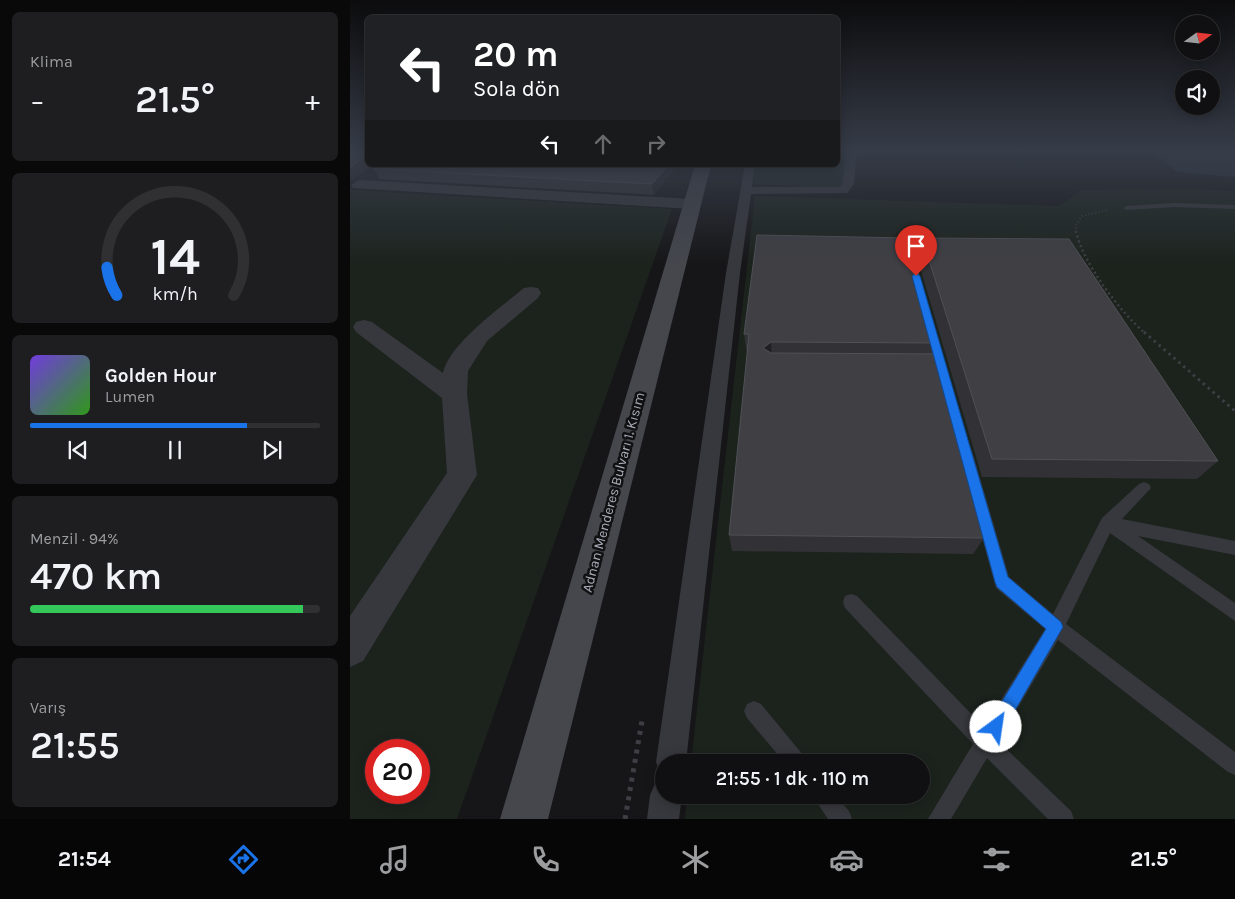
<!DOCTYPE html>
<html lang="tr">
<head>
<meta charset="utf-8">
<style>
  :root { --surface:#101012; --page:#1e1e20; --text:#f1f3f6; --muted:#9c9d9f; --line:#303032; --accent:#1a73e8 }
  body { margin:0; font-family:Karla,sans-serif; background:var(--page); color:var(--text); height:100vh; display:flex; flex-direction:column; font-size:19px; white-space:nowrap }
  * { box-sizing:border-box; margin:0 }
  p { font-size:16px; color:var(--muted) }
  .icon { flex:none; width:28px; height:28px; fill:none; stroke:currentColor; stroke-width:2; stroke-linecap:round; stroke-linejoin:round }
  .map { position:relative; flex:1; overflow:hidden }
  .sheet { display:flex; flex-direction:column; gap:12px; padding:12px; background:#09090a; width:350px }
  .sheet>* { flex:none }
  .top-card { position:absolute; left:15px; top:15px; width:475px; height:152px; border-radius:8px; box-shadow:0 2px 12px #0003,0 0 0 1px var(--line); background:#202124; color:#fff; overflow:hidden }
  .needle { width:32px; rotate:75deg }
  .tools { position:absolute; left:825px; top:15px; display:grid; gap:10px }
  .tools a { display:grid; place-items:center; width:45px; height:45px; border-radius:50%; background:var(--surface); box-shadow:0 2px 12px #0003,0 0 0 1px var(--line); font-size:25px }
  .speed { position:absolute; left:15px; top:739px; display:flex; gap:10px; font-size:25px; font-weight:700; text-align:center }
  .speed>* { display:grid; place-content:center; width:65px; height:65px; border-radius:50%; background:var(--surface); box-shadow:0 2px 12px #0003,0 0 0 1px var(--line); line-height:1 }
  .speed .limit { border:8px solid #d22; background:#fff; color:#111 }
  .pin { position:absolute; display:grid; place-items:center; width:42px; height:42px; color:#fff; margin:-51px -21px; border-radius:50% 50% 50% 0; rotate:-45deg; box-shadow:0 0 5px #0007 }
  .pin .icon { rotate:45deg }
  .me { position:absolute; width:55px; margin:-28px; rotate:31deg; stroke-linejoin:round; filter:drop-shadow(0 0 4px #0008) }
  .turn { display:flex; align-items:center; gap:18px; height:105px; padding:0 25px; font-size:22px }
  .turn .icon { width:65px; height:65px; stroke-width:2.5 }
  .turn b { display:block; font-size:35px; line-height:42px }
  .lanes { display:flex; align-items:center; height:48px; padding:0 25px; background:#0003; justify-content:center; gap:25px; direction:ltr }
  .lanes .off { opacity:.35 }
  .big { font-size:38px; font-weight:600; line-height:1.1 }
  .sheet .card { flex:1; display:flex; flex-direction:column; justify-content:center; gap:8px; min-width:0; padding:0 18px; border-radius:8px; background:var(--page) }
  .sheet .dial { align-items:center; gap:0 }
  .dial svg { height:130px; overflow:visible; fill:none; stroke:var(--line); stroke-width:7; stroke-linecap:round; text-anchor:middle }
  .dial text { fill:var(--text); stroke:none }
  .song { display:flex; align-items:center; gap:15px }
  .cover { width:60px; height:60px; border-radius:8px; background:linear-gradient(135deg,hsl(260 70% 55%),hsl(110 70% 35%)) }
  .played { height:5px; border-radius:2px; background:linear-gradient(90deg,var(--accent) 75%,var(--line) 75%) }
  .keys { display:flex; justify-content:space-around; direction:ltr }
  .heat { display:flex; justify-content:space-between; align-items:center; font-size:28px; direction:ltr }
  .charge { height:8px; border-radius:4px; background:linear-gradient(90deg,#34c759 94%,var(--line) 0) }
  .trip { position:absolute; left:305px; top:754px; width:275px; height:50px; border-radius:25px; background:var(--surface); box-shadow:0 2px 12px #0003,0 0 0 1px var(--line); font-weight:600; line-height:50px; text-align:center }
  .menu { display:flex; height:80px; justify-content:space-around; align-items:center; background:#060607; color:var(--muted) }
  .menu .icon { width:35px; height:35px }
  .menu .on { color:var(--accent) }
  .menu b { font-size:22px; color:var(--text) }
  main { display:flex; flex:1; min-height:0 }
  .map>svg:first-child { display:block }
</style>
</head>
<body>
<main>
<section class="sheet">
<div class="card"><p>Klima</p>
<div class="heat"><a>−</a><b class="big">21.5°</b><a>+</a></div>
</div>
<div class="card dial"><svg viewBox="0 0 100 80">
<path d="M14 69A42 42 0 1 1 86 69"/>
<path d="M14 69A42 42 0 0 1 8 52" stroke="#1a73e8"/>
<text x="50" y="56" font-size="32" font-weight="700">14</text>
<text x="50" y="72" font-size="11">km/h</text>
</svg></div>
<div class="card">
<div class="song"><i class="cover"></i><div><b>Golden Hour</b><p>Lumen</p></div></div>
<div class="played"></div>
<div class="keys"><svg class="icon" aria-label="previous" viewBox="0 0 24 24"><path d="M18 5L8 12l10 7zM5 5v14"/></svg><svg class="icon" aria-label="pause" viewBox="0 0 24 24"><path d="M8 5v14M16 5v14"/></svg><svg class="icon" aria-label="next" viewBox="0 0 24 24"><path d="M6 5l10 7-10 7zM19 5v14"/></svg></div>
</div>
<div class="card"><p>Menzil · 94%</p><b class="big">470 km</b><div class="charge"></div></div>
<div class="card"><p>Varış</p><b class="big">21:55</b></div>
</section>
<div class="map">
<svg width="885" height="819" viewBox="0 0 885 819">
  <rect width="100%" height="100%" fill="#161618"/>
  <g fill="#1c231d" fill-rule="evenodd">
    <polygon points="488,151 499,151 491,189 403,184 406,165 488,165"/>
    <polygon points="837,189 885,191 885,819 335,819 337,795 571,795 571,762 341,762 405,196 709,206 732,190"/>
    <path d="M 0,190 L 322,209 L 107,819 L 0,819 ZM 26,750 L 69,750 L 69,792 L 26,792 Z"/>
  </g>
  <polygon fill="#2c353c" points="802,151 885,151 885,177 827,172"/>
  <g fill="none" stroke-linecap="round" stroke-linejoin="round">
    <polyline stroke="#3d3f44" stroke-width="2" stroke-dasharray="1 2.5" stroke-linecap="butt" points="726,232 726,225 732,216 758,210"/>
    <path stroke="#3d3f44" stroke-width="2.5" stroke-dasharray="2 3" stroke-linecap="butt" d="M 726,231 C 732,262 771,313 795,333"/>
    <polyline stroke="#3d3f44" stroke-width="3" stroke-dasharray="2.5 4" stroke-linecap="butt" points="794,332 885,411"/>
    <polyline stroke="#3d3f44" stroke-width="5" stroke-dasharray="4 5.5" stroke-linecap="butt" points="275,819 292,721"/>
    <g fill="#37383d" fill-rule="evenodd">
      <polygon points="824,203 885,205 885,209 824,207 777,210 773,208 777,206"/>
      <polygon points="615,445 620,447 622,451 659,577 703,614 752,518 789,484 794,482 799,484 801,488 772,519 885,541 885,555 788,536 885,603 885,621 760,533 716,624 885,752 885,775 878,772 708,640 648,741 721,811 724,819 698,819 637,758 601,819 578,819 623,744 495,608 493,602 495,596 501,594 507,596 634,727 695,629 646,588 608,451 610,447"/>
      <polygon points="404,701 411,704 453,755 456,762 434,762 397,718 394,711 397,704"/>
      <polygon points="462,795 485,795 499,811 502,819 478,819"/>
    </g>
    <g fill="#37383d" fill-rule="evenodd">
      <polygon points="497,151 507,151 504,184 497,193 401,194 390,273 336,762 314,762 314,774 310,773 306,762 376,273 395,165 405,165 402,187 490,187 492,184"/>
      <polygon points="314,780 314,795 332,795 329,819 297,819 300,795 305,784"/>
    </g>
    <g fill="#37383d" fill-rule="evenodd">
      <polygon points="9,180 341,199 347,200 349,204 347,208 341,209 3,188 1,185"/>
      <path d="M 181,287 L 188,288 L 191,293 L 188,298 L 137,341 L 118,371 L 117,394 L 127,475 L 13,661 L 0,667 L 0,616 L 97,473 L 92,398 L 6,332 L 3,327 L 6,322 L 14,320 L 22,322 L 93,373 C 99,344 151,307 174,288 Z"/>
    </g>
    <polygon fill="#45474d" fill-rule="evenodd" points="345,165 361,165 198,819 150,819"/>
  </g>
  <g fill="#323236">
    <polygon points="29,165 328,165 304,195 30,179 23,169"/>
    <polygon points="572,238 868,461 847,479 632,477 567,257"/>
    <polygon points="394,334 589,343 585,354 623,459 617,471 634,538 623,554 382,551 379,535 397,354"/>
  </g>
  <g fill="#212124">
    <polygon points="18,155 18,165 24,165 2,180 0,181 0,167"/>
    <polygon points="318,165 328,165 304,195 302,184"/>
    <polygon points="421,342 422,361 413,348"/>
  </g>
  <g fill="#3f3f44" stroke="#4f5156">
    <polygon points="0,151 18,151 18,155 0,167"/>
    <polygon points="29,165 318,165 302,184 23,169"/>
    <polygon points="407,235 558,238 589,343 421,342 413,348 421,353 592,354 623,459 613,459 634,538 379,535 399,334 394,334"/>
    <polygon points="572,238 719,239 868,461 642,459"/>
  </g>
  <linearGradient id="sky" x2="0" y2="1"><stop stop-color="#0c0c0d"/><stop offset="0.57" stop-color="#363c48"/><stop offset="1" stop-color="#363c48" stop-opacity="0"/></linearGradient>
  <rect width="885" height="265" fill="url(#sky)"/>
  <polygon fill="#1a73e8" stroke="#114b97" points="566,273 570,276 658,577 711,622 713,627 652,733 646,736 640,733 637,727 640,721 696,629 647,587 645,582 562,276"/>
  <g text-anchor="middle" stroke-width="5" stroke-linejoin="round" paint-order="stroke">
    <g font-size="14" fill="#a8adb8" stroke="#111113">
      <text transform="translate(263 492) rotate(-75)" y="5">Adnan Menderes Bulvarı 1. Kısım</text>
    </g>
  </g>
</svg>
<div class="tools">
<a><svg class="needle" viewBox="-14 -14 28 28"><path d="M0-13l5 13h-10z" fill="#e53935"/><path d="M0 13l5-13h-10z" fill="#9c9d9f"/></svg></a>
<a><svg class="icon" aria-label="sound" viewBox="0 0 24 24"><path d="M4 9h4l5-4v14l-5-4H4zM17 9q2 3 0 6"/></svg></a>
</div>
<div class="speed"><div class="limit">20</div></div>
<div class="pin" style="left:566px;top:276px;background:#d93025"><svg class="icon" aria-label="arrive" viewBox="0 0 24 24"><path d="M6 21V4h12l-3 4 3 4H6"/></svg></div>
<svg class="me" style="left:646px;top:727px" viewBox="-20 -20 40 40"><circle r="19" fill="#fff"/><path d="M0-13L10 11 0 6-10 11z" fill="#1a73e8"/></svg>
<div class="trip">21:55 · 1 dk · 110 m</div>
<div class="top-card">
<div class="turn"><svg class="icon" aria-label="left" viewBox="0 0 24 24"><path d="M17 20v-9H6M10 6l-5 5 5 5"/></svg><div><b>20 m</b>Sola dön</div></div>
<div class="lanes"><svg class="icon" aria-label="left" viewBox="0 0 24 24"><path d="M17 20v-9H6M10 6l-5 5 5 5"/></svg><svg class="icon off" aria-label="ahead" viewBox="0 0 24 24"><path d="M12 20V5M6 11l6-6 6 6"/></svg><svg class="icon off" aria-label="right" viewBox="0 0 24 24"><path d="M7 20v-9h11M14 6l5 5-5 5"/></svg></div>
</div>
</div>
</main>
<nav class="menu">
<b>21:54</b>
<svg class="icon on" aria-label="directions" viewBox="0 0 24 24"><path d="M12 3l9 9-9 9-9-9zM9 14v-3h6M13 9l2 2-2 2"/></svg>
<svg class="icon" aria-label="music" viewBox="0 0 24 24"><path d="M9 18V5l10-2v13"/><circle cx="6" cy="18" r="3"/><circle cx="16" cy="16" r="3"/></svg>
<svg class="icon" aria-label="phone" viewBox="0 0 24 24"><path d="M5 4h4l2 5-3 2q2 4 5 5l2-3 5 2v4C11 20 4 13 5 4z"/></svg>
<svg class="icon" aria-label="climate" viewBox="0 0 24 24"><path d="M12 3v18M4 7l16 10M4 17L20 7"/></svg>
<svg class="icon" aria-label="car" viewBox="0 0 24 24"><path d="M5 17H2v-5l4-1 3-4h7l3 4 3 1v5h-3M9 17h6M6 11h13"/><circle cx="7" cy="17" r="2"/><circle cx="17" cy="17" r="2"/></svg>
<svg class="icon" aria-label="filters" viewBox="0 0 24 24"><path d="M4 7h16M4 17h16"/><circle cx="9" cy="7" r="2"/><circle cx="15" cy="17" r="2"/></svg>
<b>21.5°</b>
</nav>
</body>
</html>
